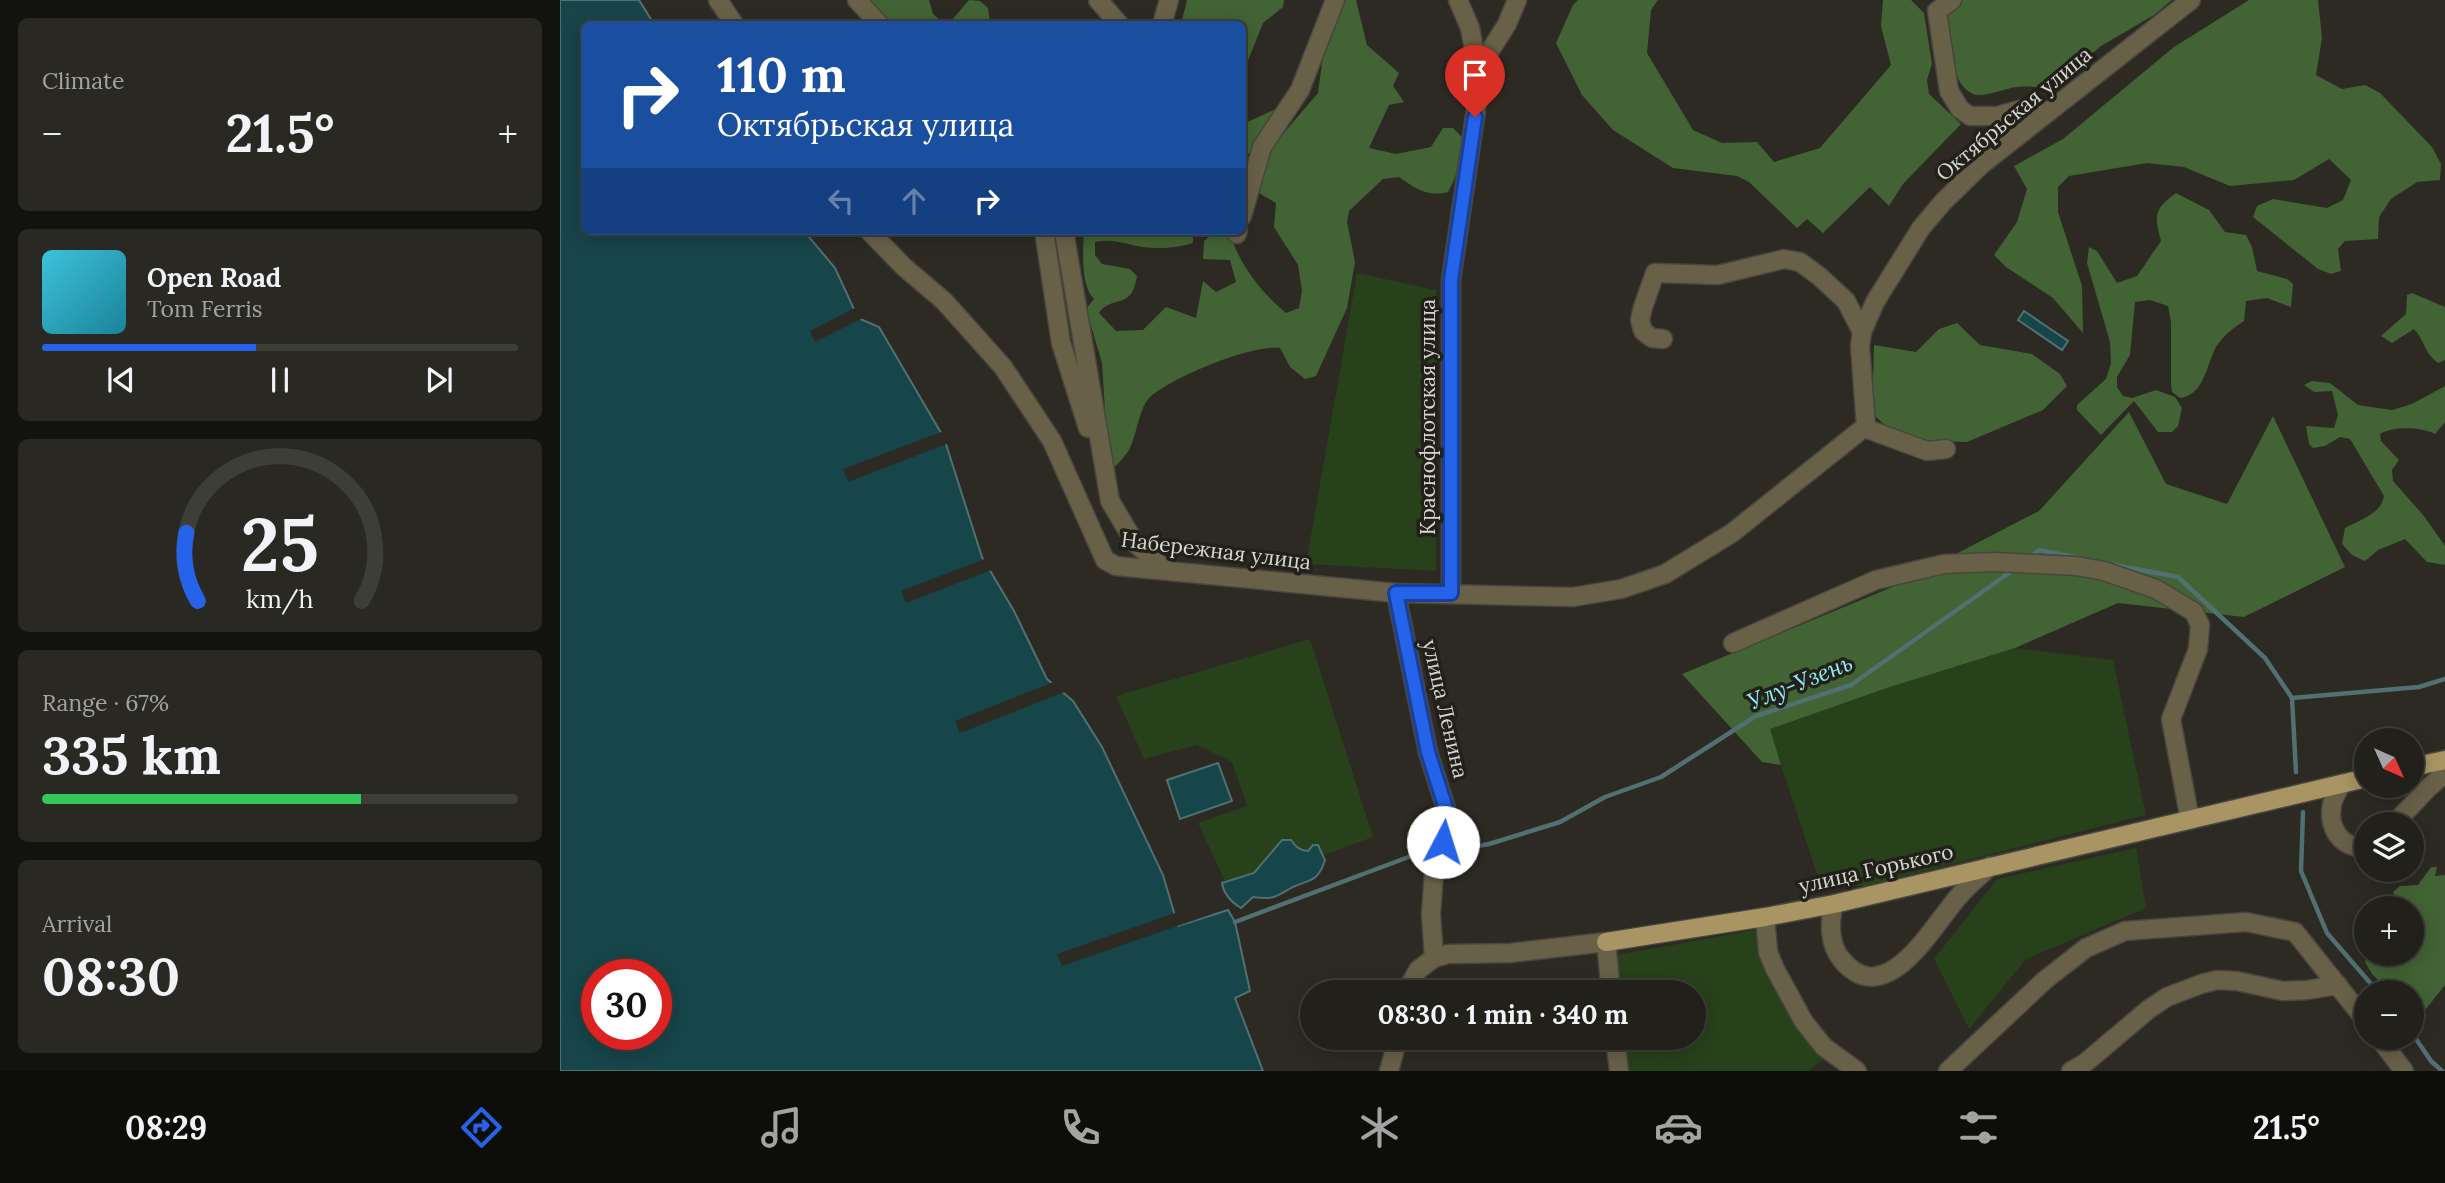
<!DOCTYPE html>
<html lang="en">
<head>
<meta charset="utf-8">
<style>
  :root { --surface:#21201a; --page:#292823; --text:#f1f3f6; --muted:#a2a3a2; --line:#3e3e39; --accent:#2563eb }
  body { margin:0; font-family:Lora,serif; background:var(--page); color:var(--text); height:100vh; display:flex; flex-direction:column; font-size:26px; white-space:nowrap }
  * { box-sizing:border-box; margin:0 }
  p { font-size:23px; color:var(--muted) }
  .icon { flex:none; width:38px; height:38px; fill:none; stroke:currentColor; stroke-width:2; stroke-linecap:round; stroke-linejoin:round }
  .map { position:relative; flex:1; overflow:hidden }
  .details { display:flex; flex-direction:column; gap:18px; padding:18px; background:#12120e; width:560px }
  .details>* { flex:none }
  .banner { position:absolute; left:21px; top:21px; width:665px; height:214px; border-radius:10px; box-shadow:0 4px 18px #0003,0 0 0 2px var(--line); background:#1a4fa0; color:#fff; overflow:hidden }
  .needle { width:46px; rotate:135deg }
  .fabs { position:absolute; left:1794px; top:728px; display:grid; gap:14px }
  .fabs a { display:grid; place-items:center; width:70px; height:70px; border-radius:50%; background:var(--surface); box-shadow:0 4px 18px #0003,0 0 0 2px var(--line); font-size:35px }
  .speed { position:absolute; left:21px; top:959px; display:flex; gap:14px; font-size:35px; font-weight:700; text-align:center }
  .speed>* { display:grid; place-content:center; width:91px; height:91px; border-radius:50%; background:var(--surface); box-shadow:0 4px 18px #0003,0 0 0 2px var(--line); line-height:1 }
  .speed .limit { border:10px solid #d22; background:#fff; color:#111 }
  .pin { position:absolute; display:grid; place-items:center; width:60px; height:60px; color:#fff; margin:-72px -30px; border-radius:50% 50% 50% 0; rotate:-45deg; box-shadow:0 0 7px #0007 }
  .pin .icon { rotate:45deg }
  .me { position:absolute; width:77px; margin:-38px; rotate:5deg; stroke-linejoin:round; filter:drop-shadow(0 0 5px #0008) }
  .turn { display:flex; align-items:center; gap:24px; height:147px; padding:0 21px; font-size:32px }
  .turn .icon { width:91px; height:91px; stroke-width:2.5 }
  .turn b { display:block; font-size:49px; line-height:60px }
  .lanes { display:flex; align-items:center; height:66px; padding:0 21px; background:#0003; justify-content:center; gap:35px; direction:ltr }
  .lanes .off { opacity:.35 }
  .big { font-size:52px; font-weight:700; line-height:1.1 }
  .details .card { flex:1; display:flex; flex-direction:column; justify-content:center; gap:10px; min-width:0; padding:0 24px; border-radius:10px; background:var(--page) }
  .details .dial { align-items:center; gap:0 }
  .dial svg { height:182px; overflow:visible; fill:none; stroke:var(--line); stroke-width:7; stroke-linecap:round; text-anchor:middle }
  .dial text { fill:var(--text); stroke:none }
  .song { display:flex; align-items:center; gap:21px }
  .cover { width:84px; height:84px; border-radius:10px; background:linear-gradient(135deg,hsl(190 70% 55%),hsl(190 70% 35%)) }
  .played { height:7px; border-radius:4px; background:linear-gradient(90deg,var(--accent) 45%,var(--line) 45%) }
  .keys { display:flex; justify-content:space-around; direction:ltr }
  .heat { display:flex; justify-content:space-between; align-items:center; font-size:38px; direction:ltr }
  .charge { height:10px; border-radius:5px; background:linear-gradient(90deg,#34c759 67%,var(--line) 0) }
  .trip { position:absolute; left:740px; top:980px; width:406px; height:70px; border-radius:35px; background:var(--surface); box-shadow:0 4px 18px #0003,0 0 0 2px var(--line); font-weight:700; line-height:70px; text-align:center }
  .tabs { display:flex; height:112px; justify-content:space-around; align-items:center; background:#0d0d0a; color:var(--muted) }
  .tabs .icon { width:49px; height:49px }
  .tabs .selected { color:var(--accent) }
  .tabs b { font-size:32px; color:var(--text) }
  main { display:flex; flex:1; min-height:0 }
  .map>svg:first-child { display:block }
</style>
</head>
<body>
<main>
<section class="details">
<div class="card"><p>Climate</p>
<div class="heat"><a>−</a><b class="big">21.5°</b><a>+</a></div>
</div>
<div class="card">
<div class="song"><i class="cover"></i><div><b>Open Road</b><p>Tom Ferris</p></div></div>
<div class="played"></div>
<div class="keys"><svg class="icon" aria-label="previous" viewBox="0 0 24 24"><path d="M18 5L8 12l10 7zM5 5v14"/></svg><svg class="icon" aria-label="pause" viewBox="0 0 24 24"><path d="M8 5v14M16 5v14"/></svg><svg class="icon" aria-label="next" viewBox="0 0 24 24"><path d="M6 5l10 7-10 7zM19 5v14"/></svg></div>
</div>
<div class="card dial"><svg viewBox="0 0 100 80">
<path d="M14 69A42 42 0 1 1 86 69"/>
<path d="M14 69A42 42 0 0 1 9 39" stroke="#2563eb"/>
<text x="50" y="56" font-size="32" font-weight="700">25</text>
<text x="50" y="72" font-size="11">km/h</text>
</svg></div>
<div class="card"><p>Range · 67%</p><b class="big">335 km</b><div class="charge"></div></div>
<div class="card"><p>Arrival</p><b class="big">08:30</b></div>
</section>
<div class="map">
<svg width="1885" height="1071" viewBox="0 0 1885 1071">
  <rect width="100%" height="100%" fill="#2c2a23"/>
  <g fill="#27411a">
    <polygon points="797,273 876,290 876,571 746,564"/>
    <polygon points="750,639 813,837 669,890 638,823 687,806 672,762 637,745 584,759 556,696"/>
    <polygon points="1455,648 1553,660 1586,815 1305,886 1260,883 1209,729 1327,688"/>
    <polygon points="1576,848 1586,908 1466,959 1409,1029 1374,959 1437,879"/>
    <path d="M 1200,929 C 1205,982 1227,1021 1263,1060 L 1248,1071 L 1067,1071 L 1062,1038 L 1134,1038 L 1134,992 L 1056,992 L 1051,956 Z"/>
  </g>
  <g fill="#426333">
    <polygon points="308,0 369,0 373,14 383,23 392,20 409,0 420,1 428,8 430,24 333,24"/>
    <polygon points="627,0 724,0 723,7 703,23 683,73 682,24 621,24"/>
    <path d="M 775,0 L 796,0 L 807,45 L 839,73 L 833,86 L 844,102 L 829,105 L 809,148 L 836,154 L 871,147 L 883,128 L 893,128 L 903,138 L 895,178 L 888,192 C 867,197 856,189 839,177 L 823,179 L 789,211 L 787,222 L 795,262 L 787,308 L 756,376 L 745,379 L 730,367 L 720,348 C 692,344 610,378 589,398 C 580,407 576,436 570,448 C 566,456 558,463 553,469 L 548,459 L 542,363 L 526,309 L 534,299 C 520,285 523,250 524,232 L 627,231 L 633,234 L 633,243 C 617,248 600,249 583,247 C 565,244 553,238 535,242 L 535,255 L 542,264 L 570,269 L 577,276 C 572,311 553,294 539,313 L 556,331 L 583,330 L 606,307 L 636,318 L 643,281 L 656,292 L 676,282 L 670,260 L 643,259 L 644,241 L 656,231 L 672,239 C 681,267 704,295 726,313 L 739,308 L 742,291 L 738,265 L 714,227 L 716,203 L 699,193 L 697,185 L 716,142 L 758,93 L 768,19 Z"/>
    <polygon points="1018,0 1098,0 1091,10 1087,53 1133,130 1162,143 1197,142 1214,162 1260,148 1331,65 1321,26 1323,0 1351,0 1364,13 1372,64 1367,80 1369,94 1401,124 1343,184 1329,206 1310,187 1263,233 1247,219 1237,228 1189,182 1177,176 1113,168 1053,130 1022,95 996,43 1013,5"/>
    <path d="M 1392,0 L 1612,0 L 1594,15 L 1541,46 L 1490,89 C 1479,87 1468,86 1457,87 C 1447,88 1426,96 1419,95 C 1388,93 1388,28 1386,7 Z"/>
    <polygon points="1689,0 1758,0 1762,38 1756,75 1782,89 1805,85 1820,93 1872,147 1881,164 1880,180 1857,182 1831,199 1819,217 1818,239 1785,241 1778,249 1781,271 1771,274 1758,269 1693,217 1697,206 1713,199 1767,208 1783,200 1791,180 1769,159 1734,180 1670,186 1624,167 1587,163 1509,176 1498,187 1498,212 1522,286 1523,333 1493,298 1446,267 1434,255 1457,222 1467,189 1454,166 1503,139 1614,47"/>
    <path d="M 716,109 C 709,128 706,153 683,154 L 683,124 Z"/>
    <path d="M 1616,193 L 1649,210 L 1665,232 L 1686,235 L 1692,247 L 1697,271 L 1727,279 L 1733,284 L 1731,307 L 1707,298 L 1686,301 L 1684,321 C 1674,327 1662,337 1656,347 C 1646,366 1644,395 1620,398 L 1612,392 L 1611,383 L 1611,322 L 1608,306 L 1590,300 L 1575,302 L 1570,355 L 1557,377 L 1557,387 L 1563,396 L 1572,398 L 1596,390 L 1615,397 L 1622,408 L 1618,426 L 1612,432 L 1598,432 L 1574,401 L 1541,435 L 1517,410 L 1517,405 L 1546,379 L 1551,363 L 1550,342 L 1527,263 L 1529,247 L 1537,251 L 1557,283 L 1577,276 L 1601,241 C 1594,215 1594,209 1616,193 Z"/>
    <path d="M 1852,293 L 1885,307 L 1885,360 L 1878,363 C 1863,351 1865,341 1854,329 L 1832,343 L 1821,336 L 1846,314 L 1847,295 Z"/>
    <polygon points="1397,323 1420,345 1472,354 1500,374 1507,386 1483,410 1407,442 1353,440 1332,432 1312,413 1314,345 1356,352 1379,329"/>
    <path d="M 1752,381 L 1770,383 L 1798,405 L 1832,410 L 1852,404 L 1885,386 L 1885,422 L 1875,434 C 1860,427 1835,426 1820,434 L 1821,441 L 1839,460 L 1832,470 L 1833,481 L 1864,516 L 1885,546 L 1885,565 L 1867,562 L 1845,539 L 1818,550 L 1805,561 L 1792,555 L 1782,544 L 1785,528 C 1800,520 1822,513 1824,496 L 1790,439 L 1780,437 L 1765,446 L 1753,448 L 1749,444 L 1746,426 L 1774,428 L 1778,415 L 1772,391 L 1754,392 L 1744,385 Z"/>
    <polygon points="1569,412 1606,484 1667,504 1713,416 1785,567 1684,617 1558,603 1455,648 1327,688 1210,729 1221,765 1202,762 1122,674 1330,588 1479,511"/>
    <polygon points="1871,867 1877,867 1875,876 1885,875 1885,985 1865,1010 1852,1018 1852,992 1830,992 1812,974 1805,962 1808,954 1852,954 1852,949 1865,938 1852,919 1852,908 1843,908 1833,892 1840,886 1858,885"/>
  </g>
  <g fill="#16454a" stroke="#507072" stroke-width="2" fill-rule="evenodd">
    <path d="M 0,0 L 79,0 L 94,24 L 24,24 L 24,231 L 244,231 L 275,268 L 298,318 L 319,327 L 384,438 L 422,557 L 454,611 L 487,679 L 513,701 L 542,747 L 603,875 L 618,926 L 668,910 L 675,922 L 690,991 L 675,998 L 703,1071 L 0,1071 ZM 37,975 L 96,975 L 96,1034 L 37,1034 Z"/>
    <polygon points="1464,311 1508,341 1502,350 1458,320"/>
    <polygon points="658,763 672,801 620,819 607,780"/>
    <path d="M 722,840 L 731,840 C 736,847 739,850 748,851 L 753,845 L 758,845 L 765,860 C 758,883 749,879 731,888 C 715,897 713,900 693,897 L 681,908 C 671,902 664,895 662,883 L 694,873 Z"/>
  </g>
  <g fill="#2c2a23">
    <polygon points="297,307 301,315 305,317 255,342 250,331"/>
    <polygon points="384,431 389,443 288,482 283,469"/>
    <polygon points="427,558 434,569 346,603 341,591"/>
    <polygon points="496,681 507,691 400,733 395,721"/>
    <polygon points="618,912 621,922 651,912 652,914 502,966 497,954"/>
  </g>
  <g fill="none" stroke-linecap="round" stroke-linejoin="round">
    <g stroke="#507072" stroke-width="4.5">
      <polyline points="1469,559 1479,550 1519,558"/>
      <polyline points="1549,564 1618,577 1705,658 1732,698 1736,772"/>
      <polyline points="1732,698 1859,687 1885,679"/>
      <polyline points="1743,812 1741,871 1767,933 1818,992"/>
      <polyline points="885,852 929,844 1000,822 1045,797 1101,777 1196,716 1291,685 1456,568"/>
      <polyline points="675,922 854,855 873,853"/>
      <polyline points="1852,1033 1871,1061 1882,1071"/>
    </g>
    <defs>
      <g id="minor">
        <polyline points="158,0 174,24"/>
        <polyline points="297,0 319,24"/>
        <polyline points="538,0 559,24"/>
        <polyline points="898,0 910,28 915,55 923,62"/>
        <polyline points="1392,0 1377,11 1389,91 1400,109 1410,116 1437,116 1473,106 1488,112"/>
        <polyline points="602,24 609,0"/>
        <polyline points="682,216 702,147 740,90 775,0"/>
        <polyline points="309,231 344,267 384,301 443,367 492,441 545,560 556,566 836,593 1013,597 1061,589 1105,574 1172,533 1306,426 1300,346 1302,332 1315,302 1361,228 1383,202 1421,165 1631,0"/>
        <polyline points="484,231 501,343 528,428"/>
        <polyline points="504,231 550,501 575,543 606,570"/>
        <polyline points="677,234 678,231"/>
        <polyline points="1103,339 1092,338 1083,331 1080,320 1083,307 1095,273 1158,275 1224,259 1240,262 1259,276 1286,301 1302,332"/>
        <polyline points="1306,426 1310,430 1367,451 1386,449"/>
        <polyline points="836,593 868,752 888,815 874,873 871,914 874,958"/>
        <polyline points="891,593 891,280 923,62 947,24 957,0"/>
        <polyline points="1173,643 1316,580 1384,564 1436,562 1516,566 1544,571 1596,589 1634,612 1640,625 1638,649 1611,719 1630,820"/>
        <path d="M 1781,784 C 1778,791 1773,798 1772,805 C 1767,827 1782,850 1806,847"/>
        <polyline points="1834,824 1868,788 1885,773"/>
        <path d="M 1274,904 C 1269,922 1269,945 1282,960 C 1326,1013 1373,925 1399,896 C 1408,885 1420,876 1430,866"/>
        <polyline points="1205,917 1208,952 1215,969 1244,1022 1264,1047 1297,1071"/>
        <polyline points="846,992 858,970 874,958 888,954 950,953 1046,942 1051,992"/>
        <polyline points="1055,1038 1059,1071"/>
        <polyline points="1819,1038 1844,1071"/>
        <polyline points="829,1071 838,1038"/>
        <polyline points="1388,1071 1485,980 1526,948 1565,931 1686,922 1735,932 1806,1021"/>
        <polyline points="1511,1071 1525,1063 1589,1009 1607,997 1641,984 1657,980 1677,981 1723,991 1747,990 1778,985"/>
      </g>
      <g id="major">
        <polyline points="1852,767 1885,760"/>
        <polyline points="1046,942 1205,917 1274,904 1806,778"/>
      </g>
    </defs>
    <use href="#minor" stroke="#47463f" stroke-width="21"/>
    <use href="#major" stroke="#47463f" stroke-width="21"/>
    <use href="#minor" stroke="#696048" stroke-width="18"/>
    <use href="#major" stroke="#a89563" stroke-width="18"/>
  </g>
  <g fill="none" stroke-linecap="round" stroke-linejoin="round">
    <defs>
      <polyline id="route" points="883,842 888,815 868,752 836,593 891,593 891,280 915,117"/>
    </defs>
    <use href="#route" stroke="#184099" stroke-width="18"/>
    <use href="#route" stroke="#2563eb" stroke-width="12"/>
  </g>
  <g text-anchor="middle" stroke-width="7" stroke-linejoin="round" paint-order="stroke">
    <g font-size="21" fill="#d7d6d1" stroke="#222119">
      <text transform="translate(1454 114) rotate(-40)" y="7">Октябрьская улица</text>
      <text transform="translate(868 417) rotate(-90)" y="7">Краснофлотская улица</text>
      <text transform="translate(656 551) rotate(7)" y="7">Набережная улица</text>
      <text transform="translate(885 709) rotate(77)" y="7">улица Ленина</text>
      <text transform="translate(1316 869) rotate(-13)" y="7">улица Горького</text>
    </g>
    <g font-size="23" font-style="italic" fill="#8eedf9" stroke="#222119">
      <text transform="translate(1240 682) rotate(-22)" y="8">Улу-Узень</text>
    </g>
  </g>
</svg>
<div class="fabs">
<a><svg class="needle" viewBox="-14 -14 28 28"><path d="M0-13l5 13h-10z" fill="#e53935"/><path d="M0 13l5-13h-10z" fill="#a2a3a2"/></svg></a>
<a><svg class="icon" aria-label="layers" viewBox="0 0 24 24"><path d="M12 4l9 5-9 5-9-5zM3 14l9 5 9-5"/></svg></a>
<a>+</a>
<a>−</a>
</div>
<div class="speed"><div class="limit">30</div></div>
<div class="pin" style="left:915px;top:117px;background:#d93025"><svg class="icon" aria-label="arrive" viewBox="0 0 24 24"><path d="M6 21V4h12l-3 4 3 4H6"/></svg></div>
<svg class="me" style="left:883px;top:842px" viewBox="-20 -20 40 40"><circle r="19" fill="#fff"/><path d="M0-13L10 11 0 6-10 11z" fill="#2563eb"/></svg>
<div class="trip">08:30 · 1 min · 340 m</div>
<div class="banner">
<div class="turn"><svg class="icon" aria-label="right" viewBox="0 0 24 24"><path d="M7 20v-9h11M14 6l5 5-5 5"/></svg><div><b>110 m</b>Октябрьская улица</div></div>
<div class="lanes"><svg class="icon off" aria-label="left" viewBox="0 0 24 24"><path d="M17 20v-9H6M10 6l-5 5 5 5"/></svg><svg class="icon off" aria-label="ahead" viewBox="0 0 24 24"><path d="M12 20V5M6 11l6-6 6 6"/></svg><svg class="icon" aria-label="right" viewBox="0 0 24 24"><path d="M7 20v-9h11M14 6l5 5-5 5"/></svg></div>
</div>
</div>
</main>
<nav class="tabs">
<b>08:29</b>
<svg class="icon selected" aria-label="directions" viewBox="0 0 24 24"><path d="M12 3l9 9-9 9-9-9zM9 14v-3h6M13 9l2 2-2 2"/></svg>
<svg class="icon" aria-label="music" viewBox="0 0 24 24"><path d="M9 18V5l10-2v13"/><circle cx="6" cy="18" r="3"/><circle cx="16" cy="16" r="3"/></svg>
<svg class="icon" aria-label="phone" viewBox="0 0 24 24"><path d="M5 4h4l2 5-3 2q2 4 5 5l2-3 5 2v4C11 20 4 13 5 4z"/></svg>
<svg class="icon" aria-label="climate" viewBox="0 0 24 24"><path d="M12 3v18M4 7l16 10M4 17L20 7"/></svg>
<svg class="icon" aria-label="car" viewBox="0 0 24 24"><path d="M5 17H2v-5l4-1 3-4h7l3 4 3 1v5h-3M9 17h6M6 11h13"/><circle cx="7" cy="17" r="2"/><circle cx="17" cy="17" r="2"/></svg>
<svg class="icon" aria-label="filters" viewBox="0 0 24 24"><path d="M4 7h16M4 17h16"/><circle cx="9" cy="7" r="2"/><circle cx="15" cy="17" r="2"/></svg>
<b>21.5°</b>
</nav>
</body>
</html>
